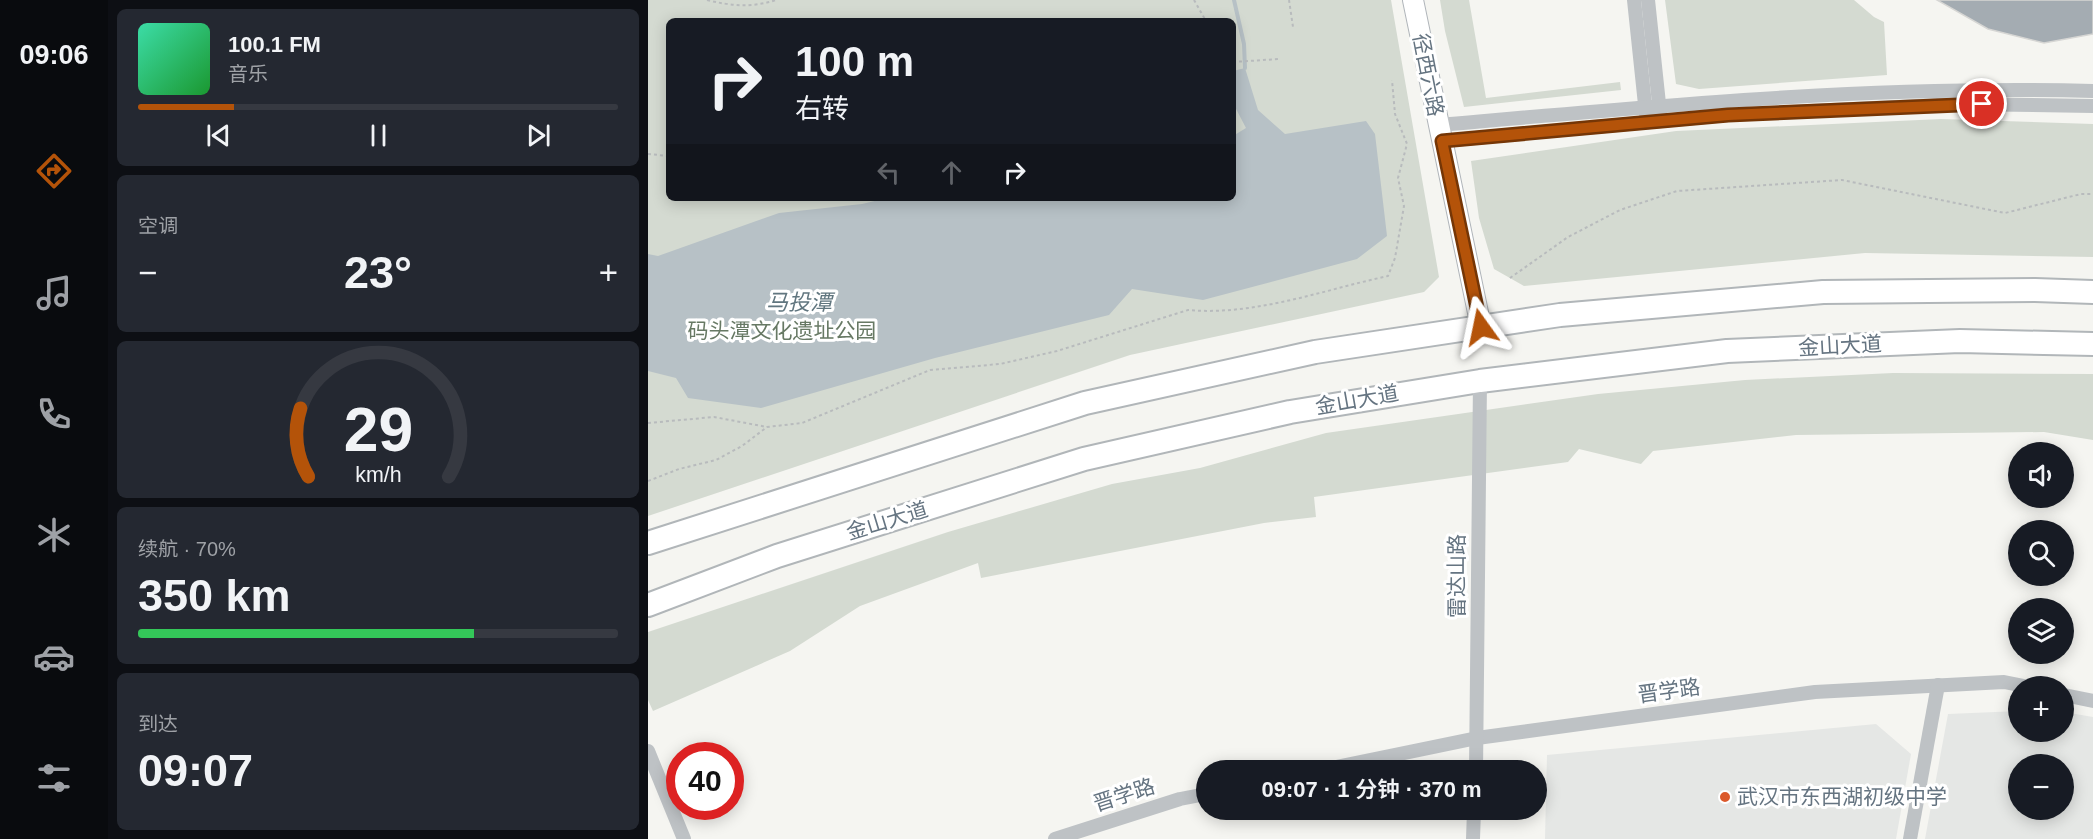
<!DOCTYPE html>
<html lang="zh">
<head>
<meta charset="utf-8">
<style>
  :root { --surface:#171b24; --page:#242831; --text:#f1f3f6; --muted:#9ea1a6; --line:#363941; --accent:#b45309 }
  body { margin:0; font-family:Helvetica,"Noto Sans SC",sans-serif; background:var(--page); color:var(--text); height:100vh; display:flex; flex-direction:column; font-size:22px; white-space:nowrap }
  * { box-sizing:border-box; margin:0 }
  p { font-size:20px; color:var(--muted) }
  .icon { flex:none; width:33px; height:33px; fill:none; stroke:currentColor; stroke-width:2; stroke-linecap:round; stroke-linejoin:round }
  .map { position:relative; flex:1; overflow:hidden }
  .sheet { display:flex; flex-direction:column; gap:9px; padding:9px; background:#0d0f14; width:540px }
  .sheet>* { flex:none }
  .guide { position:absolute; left:18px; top:18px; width:570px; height:183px; border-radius:9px; box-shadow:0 3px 15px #0003; background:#171b24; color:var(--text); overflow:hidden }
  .controls { position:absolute; left:1360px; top:442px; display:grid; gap:12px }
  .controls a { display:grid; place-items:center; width:66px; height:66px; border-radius:50%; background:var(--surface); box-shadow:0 3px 15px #0003; font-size:30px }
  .speed { position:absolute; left:18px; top:742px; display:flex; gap:12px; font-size:30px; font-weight:700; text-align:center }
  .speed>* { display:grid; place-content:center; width:78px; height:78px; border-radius:50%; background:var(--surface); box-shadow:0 3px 15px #0003; line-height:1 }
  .speed .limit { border:9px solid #d22; background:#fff; color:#111 }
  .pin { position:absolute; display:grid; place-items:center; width:51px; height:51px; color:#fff; margin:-26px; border:3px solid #fff; border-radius:50%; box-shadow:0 2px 6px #0007 }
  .me { position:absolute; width:66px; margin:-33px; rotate:348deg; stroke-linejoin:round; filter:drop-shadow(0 0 4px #0008) }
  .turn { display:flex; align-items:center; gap:21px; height:126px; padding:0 30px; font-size:27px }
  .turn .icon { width:78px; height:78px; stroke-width:2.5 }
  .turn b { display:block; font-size:42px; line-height:51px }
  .lanes { display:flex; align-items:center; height:57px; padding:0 30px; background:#0003; justify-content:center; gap:30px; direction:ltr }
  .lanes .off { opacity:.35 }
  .big { font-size:45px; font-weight:600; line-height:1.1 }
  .sheet .widget { flex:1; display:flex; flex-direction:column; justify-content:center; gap:9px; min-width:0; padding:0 21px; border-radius:9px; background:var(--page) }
  .sheet .dial { align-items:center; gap:0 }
  .dial svg { height:156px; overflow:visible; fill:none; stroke:var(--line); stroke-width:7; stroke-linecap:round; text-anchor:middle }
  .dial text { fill:var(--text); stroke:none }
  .song { display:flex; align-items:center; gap:18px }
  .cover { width:72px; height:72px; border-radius:9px; background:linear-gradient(135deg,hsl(160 70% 55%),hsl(130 70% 35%)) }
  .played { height:6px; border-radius:3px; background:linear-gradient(90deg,var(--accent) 20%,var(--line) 20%) }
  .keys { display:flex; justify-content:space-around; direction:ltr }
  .heat { display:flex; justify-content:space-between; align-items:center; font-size:33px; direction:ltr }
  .charge { height:9px; border-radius:4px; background:linear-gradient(90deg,#34c759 70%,var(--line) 0) }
  .trip { position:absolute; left:548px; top:760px; width:351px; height:60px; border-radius:30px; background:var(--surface); box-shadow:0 3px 15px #0003; font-weight:600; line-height:60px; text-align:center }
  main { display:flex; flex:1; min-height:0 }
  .menu { display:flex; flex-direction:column; width:108px; justify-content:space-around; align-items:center; background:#090b0e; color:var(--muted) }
  .menu .icon { width:42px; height:42px }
  .menu .active { color:var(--accent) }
  .menu b { font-size:27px; color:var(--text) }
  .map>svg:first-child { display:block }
</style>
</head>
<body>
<main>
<nav class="menu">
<b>09:06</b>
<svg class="icon active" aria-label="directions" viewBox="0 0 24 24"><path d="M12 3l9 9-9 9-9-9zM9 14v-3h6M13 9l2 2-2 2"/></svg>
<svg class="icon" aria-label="music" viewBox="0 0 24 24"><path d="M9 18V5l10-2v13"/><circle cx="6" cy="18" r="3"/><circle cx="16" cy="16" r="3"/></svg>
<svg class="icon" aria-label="phone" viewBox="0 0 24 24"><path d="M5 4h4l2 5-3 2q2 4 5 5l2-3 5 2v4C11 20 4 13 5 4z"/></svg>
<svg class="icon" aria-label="climate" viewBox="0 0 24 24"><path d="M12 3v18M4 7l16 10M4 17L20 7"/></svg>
<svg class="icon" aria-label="car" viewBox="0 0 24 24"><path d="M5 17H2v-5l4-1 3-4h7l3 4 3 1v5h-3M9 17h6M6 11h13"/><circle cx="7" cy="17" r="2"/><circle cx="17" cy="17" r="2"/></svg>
<svg class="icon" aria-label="filters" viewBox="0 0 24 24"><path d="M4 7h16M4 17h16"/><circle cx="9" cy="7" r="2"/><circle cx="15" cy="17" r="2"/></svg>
</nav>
<section class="sheet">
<div class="widget">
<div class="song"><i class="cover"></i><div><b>100.1 FM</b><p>音乐</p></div></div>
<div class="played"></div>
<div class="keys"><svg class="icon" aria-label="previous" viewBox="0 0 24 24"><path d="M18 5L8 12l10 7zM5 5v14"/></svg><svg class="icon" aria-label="pause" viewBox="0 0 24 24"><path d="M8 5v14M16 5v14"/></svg><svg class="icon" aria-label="next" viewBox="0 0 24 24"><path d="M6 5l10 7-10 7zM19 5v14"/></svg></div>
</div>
<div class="widget"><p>空调</p>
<div class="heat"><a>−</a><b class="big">23°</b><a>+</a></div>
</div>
<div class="widget dial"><svg viewBox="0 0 100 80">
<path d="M14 69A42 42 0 1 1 86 69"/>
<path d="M14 69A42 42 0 0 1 10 34" stroke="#b45309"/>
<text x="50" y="56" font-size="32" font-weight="700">29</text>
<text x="50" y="72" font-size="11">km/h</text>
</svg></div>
<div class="widget"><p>续航 · 70%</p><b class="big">350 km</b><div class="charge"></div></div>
<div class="widget"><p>到达</p><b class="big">09:07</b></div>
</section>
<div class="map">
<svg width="1445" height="839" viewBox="0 0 1445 839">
  <rect width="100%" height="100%" fill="#f5f5f1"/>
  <g fill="#e5e7e5" fill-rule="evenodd">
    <path d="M 1371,711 L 1371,732 L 1416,732 L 1416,712 L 1445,717 L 1445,839 L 1277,839 L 1300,714 ZM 1371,765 L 1416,765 L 1416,810 L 1371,810 Z"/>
    <polygon points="1228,724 1263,754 1248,839 897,839 899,755"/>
  </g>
  <g fill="#d4dad1" fill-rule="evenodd">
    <path d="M 0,0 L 743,0 L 791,277 L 776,292 L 482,355 L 0,516 ZM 21,21 L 585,21 L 585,198 L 21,198 Z"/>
    <polygon points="792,0 821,0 838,98 972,82 973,90 816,107 797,31"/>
    <polygon points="1017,0 1206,0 1226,17 1236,22 1239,75 1051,89 1028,84"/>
    <polygon points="1293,119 1445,124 1445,257 1217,253 876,286 846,269 831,218 823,161 1028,131"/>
    <polygon points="1245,373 1445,374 1445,440 1396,432 1148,435 1005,451 993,464 931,449 920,462 666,497 668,517 616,523 333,578 330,563 212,606 142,651 5,711 0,700 0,632 300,532 464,484 552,468 678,433 950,394 1097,380"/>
  </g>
  <polygon fill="#b7c1c6" points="597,68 610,110 637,134 718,121 727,134 739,236 709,259 555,300 484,289 461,315 287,358 113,408 40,398 28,378 0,371 0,254 10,256 131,213 214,204 239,198 585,198 585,136 598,128 586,105 585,71"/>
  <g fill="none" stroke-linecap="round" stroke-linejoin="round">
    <polyline stroke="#b7c1c6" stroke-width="4" points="586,0 596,44 597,68"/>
  </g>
  <polygon fill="#a4acb2" stroke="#d6d6d4" stroke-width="1.5" points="1289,0 1445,0 1445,34 1396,43 1340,29"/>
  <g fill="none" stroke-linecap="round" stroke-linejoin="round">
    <defs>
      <polyline id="secondary" points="765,0 833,327"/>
      <g id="primary">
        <polyline points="0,543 437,403 667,352 912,315 1175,292 1387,290 1445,292"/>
        <polyline points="0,605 129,556 436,459 642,412 832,381 1079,351 1312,341 1445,344"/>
      </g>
    </defs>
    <use href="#secondary" stroke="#b0b5ba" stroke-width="22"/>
    <use href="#primary" stroke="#b1b6b9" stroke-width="26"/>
    <g stroke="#b8bbbd" stroke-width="2" stroke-dasharray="3 3" stroke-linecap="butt">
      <path d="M 59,0 C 84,6 103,8 128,0"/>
      <polyline points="546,0 558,21"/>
      <polyline points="641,0 645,27"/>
      <polyline points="585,62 631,59"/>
      <polyline points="0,154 21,156"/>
      <polyline points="862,278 920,237 972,210 1029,191 1194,180 1357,213 1433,194 1445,194"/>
      <polyline points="0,423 66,417 119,427"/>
      <path d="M 0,481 L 31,469 L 68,460 L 94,446 L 119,427 L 154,423 L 282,370 L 352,364 L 409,351 L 540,310 C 607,316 675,290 740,276 L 747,258 L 756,206 L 750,178 L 759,144 L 747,114 L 744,80"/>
    </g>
    <g stroke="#bec2c5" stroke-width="14">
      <polyline points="986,0 998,114"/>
      <polyline points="1000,0 1012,113"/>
      <path d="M 791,125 C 1008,106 1226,85 1445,91"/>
      <polyline points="794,141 1080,115 1311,104 1445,106"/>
      <polyline points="1416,695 1445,701"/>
      <polyline points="0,751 36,839"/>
      <polyline points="669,771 829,738 1167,692 1356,682 1381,687"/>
      <polyline points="828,771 832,381"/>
      <polyline points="407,839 532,799 558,794"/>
      <polyline points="825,839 826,810"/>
      <polyline points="1262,839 1290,685"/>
    </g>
    <use href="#secondary" stroke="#fff" stroke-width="20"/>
    <use href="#primary" stroke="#fff" stroke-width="22"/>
  </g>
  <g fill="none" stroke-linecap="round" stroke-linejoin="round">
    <defs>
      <polyline id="route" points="833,327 794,141 1080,115 1334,104"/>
    </defs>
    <use href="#route" stroke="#753606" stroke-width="15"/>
    <use href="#route" stroke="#b45309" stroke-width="10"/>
  </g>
  <circle fill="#db592b" stroke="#fff" stroke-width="2" cx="1077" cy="797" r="6"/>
  <g text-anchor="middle" stroke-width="6" stroke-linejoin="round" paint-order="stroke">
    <g font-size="21" fill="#657481" stroke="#fff">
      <text transform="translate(780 75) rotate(79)" y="7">径西六路</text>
      <text transform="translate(1192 346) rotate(-3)" y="7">金山大道</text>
      <text transform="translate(709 400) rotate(-10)" y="7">金山大道</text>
      <text transform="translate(239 521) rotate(-17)" y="7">金山大道</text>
      <text transform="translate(809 576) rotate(-90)" y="7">雷达山路</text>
      <text transform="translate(1021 691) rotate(-8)" y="7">晋学路</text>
      <text transform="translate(476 795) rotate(-18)" y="7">晋学路</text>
    </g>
    <g font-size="21" fill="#677964" stroke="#fff">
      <text x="134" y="338">码头潭文化遗址公园</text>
    </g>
    <g font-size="21" fill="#657481" stroke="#fff" text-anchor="start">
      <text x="1089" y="804">武汉市东西湖初级中学</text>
    </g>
    <g font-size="22" font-style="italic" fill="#61767f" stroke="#fff">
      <text x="151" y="310">马投潭</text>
    </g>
  </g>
</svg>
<div class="controls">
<a><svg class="icon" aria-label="sound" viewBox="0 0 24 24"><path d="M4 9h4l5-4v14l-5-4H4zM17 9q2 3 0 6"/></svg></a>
<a><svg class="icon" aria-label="search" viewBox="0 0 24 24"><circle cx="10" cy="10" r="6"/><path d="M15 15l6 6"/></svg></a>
<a><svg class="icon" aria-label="layers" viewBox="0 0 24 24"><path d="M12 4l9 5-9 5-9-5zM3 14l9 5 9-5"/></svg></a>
<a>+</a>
<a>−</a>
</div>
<div class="speed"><div class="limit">40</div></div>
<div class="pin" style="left:1334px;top:104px;background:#d93025"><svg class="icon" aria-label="arrive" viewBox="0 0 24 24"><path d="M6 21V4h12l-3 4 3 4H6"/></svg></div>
<svg class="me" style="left:833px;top:327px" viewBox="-20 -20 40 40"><path d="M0-17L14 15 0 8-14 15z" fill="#b45309" stroke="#fff" stroke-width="4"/></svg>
<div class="trip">09:07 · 1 分钟 · 370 m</div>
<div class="guide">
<div class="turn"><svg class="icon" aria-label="right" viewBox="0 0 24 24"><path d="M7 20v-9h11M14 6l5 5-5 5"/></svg><div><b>100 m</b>右转</div></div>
<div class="lanes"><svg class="icon off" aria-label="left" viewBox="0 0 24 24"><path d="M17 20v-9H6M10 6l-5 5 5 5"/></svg><svg class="icon off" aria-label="ahead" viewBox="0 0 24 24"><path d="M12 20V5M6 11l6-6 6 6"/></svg><svg class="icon" aria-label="right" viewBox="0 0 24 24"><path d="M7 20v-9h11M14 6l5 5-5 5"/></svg></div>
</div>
</div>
</main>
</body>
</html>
